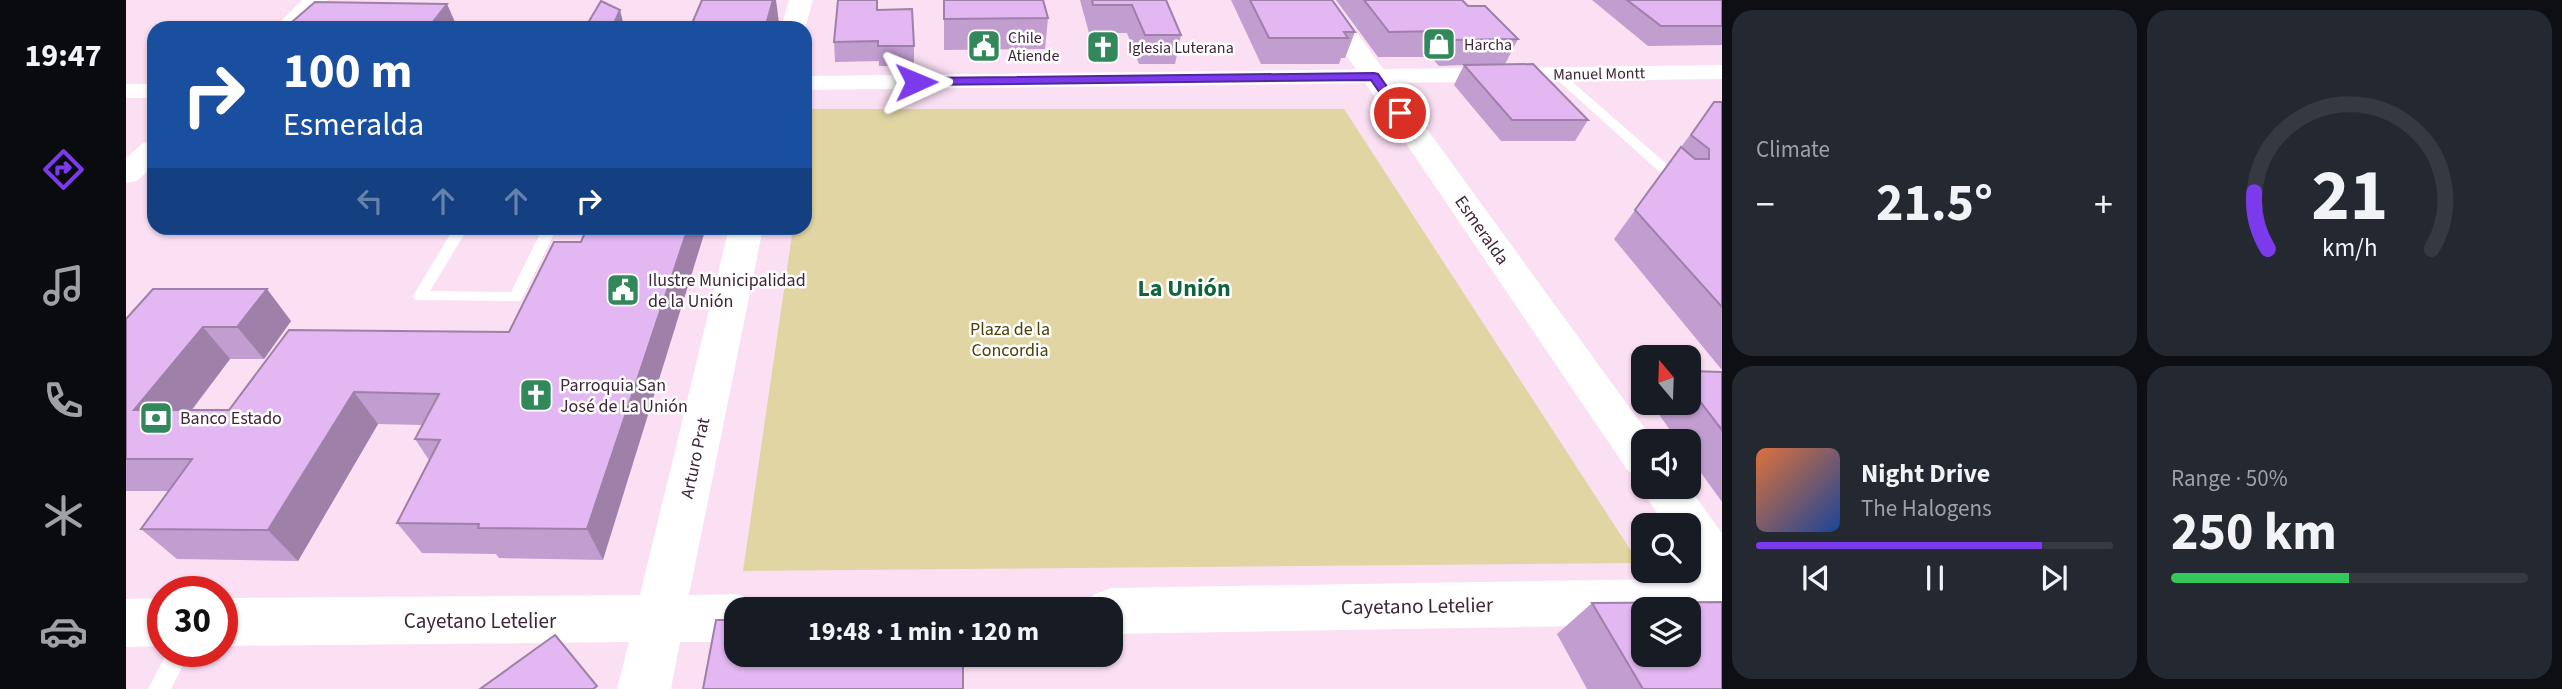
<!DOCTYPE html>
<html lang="en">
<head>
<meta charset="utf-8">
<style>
  :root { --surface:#171b24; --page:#242831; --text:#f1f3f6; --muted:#9ea1a6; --line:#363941; --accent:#7c3aed }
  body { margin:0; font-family:"Source Sans 3",sans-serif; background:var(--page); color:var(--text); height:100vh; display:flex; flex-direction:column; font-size:26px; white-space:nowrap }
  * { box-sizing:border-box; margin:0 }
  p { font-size:23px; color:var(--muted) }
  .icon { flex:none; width:38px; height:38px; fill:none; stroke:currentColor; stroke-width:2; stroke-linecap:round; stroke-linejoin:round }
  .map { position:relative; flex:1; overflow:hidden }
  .drawer { display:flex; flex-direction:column; gap:10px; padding:10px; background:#0d0f14; width:840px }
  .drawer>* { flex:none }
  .banner { position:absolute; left:21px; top:21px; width:665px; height:214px; border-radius:21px; box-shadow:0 2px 5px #0004; background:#1a4fa0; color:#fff; overflow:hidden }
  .needle { width:46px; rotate:341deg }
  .fabs { position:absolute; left:1505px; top:345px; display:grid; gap:14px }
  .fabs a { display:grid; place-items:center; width:70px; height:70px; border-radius:14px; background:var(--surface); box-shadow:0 2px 5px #0004; font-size:35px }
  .speed { position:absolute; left:21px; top:576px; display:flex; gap:14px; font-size:35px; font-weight:700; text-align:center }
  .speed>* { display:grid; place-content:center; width:91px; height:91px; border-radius:50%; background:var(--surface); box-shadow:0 2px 5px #0004; line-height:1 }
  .speed .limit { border:10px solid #d22; background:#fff; color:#111 }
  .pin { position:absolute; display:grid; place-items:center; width:60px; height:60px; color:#fff; margin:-30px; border:4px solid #fff; border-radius:50%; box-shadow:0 2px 7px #0007 }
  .me { position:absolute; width:77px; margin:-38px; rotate:89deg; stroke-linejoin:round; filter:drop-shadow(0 0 5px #0008) }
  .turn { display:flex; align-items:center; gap:24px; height:147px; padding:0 21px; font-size:32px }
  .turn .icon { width:91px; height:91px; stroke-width:2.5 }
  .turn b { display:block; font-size:49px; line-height:60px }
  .lanes { display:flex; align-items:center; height:66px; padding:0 21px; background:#0003; justify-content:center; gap:35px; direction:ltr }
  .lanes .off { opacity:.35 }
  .big { font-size:52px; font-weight:700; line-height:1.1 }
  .drawer .widget { flex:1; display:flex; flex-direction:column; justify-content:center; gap:10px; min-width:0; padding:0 24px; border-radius:21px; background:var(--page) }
  .drawer .dial { align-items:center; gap:0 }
  .dial svg { height:182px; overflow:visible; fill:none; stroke:var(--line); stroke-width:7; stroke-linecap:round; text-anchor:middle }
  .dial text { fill:var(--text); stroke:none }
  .song { display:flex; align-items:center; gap:21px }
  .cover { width:84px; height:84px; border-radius:10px; background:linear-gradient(135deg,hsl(20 70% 55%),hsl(220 70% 35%)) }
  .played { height:7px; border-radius:4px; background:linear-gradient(90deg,var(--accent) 80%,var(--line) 80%) }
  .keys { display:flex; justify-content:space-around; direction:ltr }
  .heat { display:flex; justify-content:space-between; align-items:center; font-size:38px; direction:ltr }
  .charge { height:10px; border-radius:5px; background:linear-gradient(90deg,#34c759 50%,var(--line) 0) }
  .drawer .tiles { flex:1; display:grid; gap:10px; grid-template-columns:repeat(2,1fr) }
  .trip { position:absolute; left:598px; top:597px; width:399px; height:70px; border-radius:21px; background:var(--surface); box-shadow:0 2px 5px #0004; font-weight:700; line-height:70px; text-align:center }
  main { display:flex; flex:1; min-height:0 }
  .tabs { display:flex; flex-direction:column; width:126px; justify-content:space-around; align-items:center; background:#090b0e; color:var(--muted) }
  .tabs .icon { width:49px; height:49px }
  .tabs .selected { color:var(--accent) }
  .tabs b { font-size:32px; color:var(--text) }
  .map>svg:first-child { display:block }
</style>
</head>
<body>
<main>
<nav class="tabs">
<b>19:47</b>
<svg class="icon selected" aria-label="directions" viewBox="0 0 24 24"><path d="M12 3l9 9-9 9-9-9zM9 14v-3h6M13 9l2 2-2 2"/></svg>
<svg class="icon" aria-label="music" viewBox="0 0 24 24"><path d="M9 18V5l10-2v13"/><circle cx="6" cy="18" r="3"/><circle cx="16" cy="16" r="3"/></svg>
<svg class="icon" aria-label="phone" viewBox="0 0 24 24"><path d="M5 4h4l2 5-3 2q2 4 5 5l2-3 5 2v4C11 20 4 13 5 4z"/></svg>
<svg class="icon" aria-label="climate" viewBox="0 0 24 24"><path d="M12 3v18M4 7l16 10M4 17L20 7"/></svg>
<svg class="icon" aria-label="car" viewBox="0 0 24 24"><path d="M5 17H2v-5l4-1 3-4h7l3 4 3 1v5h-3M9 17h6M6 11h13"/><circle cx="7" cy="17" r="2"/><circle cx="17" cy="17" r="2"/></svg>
</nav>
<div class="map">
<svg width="1596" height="689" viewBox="0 0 1596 689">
  <rect width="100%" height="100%" fill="#fbdff3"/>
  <polygon fill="#e0d5a3" points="685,109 1218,109 1513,563 617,571 667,228 679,228 679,147"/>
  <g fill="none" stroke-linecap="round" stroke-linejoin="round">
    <g fill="#fff" fill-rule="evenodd">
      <polygon points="1427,72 1435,72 1559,180 1559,186 1549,186 1427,76"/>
      <polygon points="328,228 342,228 304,291 385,292 417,228 431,228 395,301 289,300 287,296"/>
      <polygon points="42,651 64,651 45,689 22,689"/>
    </g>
    <g fill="#fff" fill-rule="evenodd">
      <polygon points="1596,65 1596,79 679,90 679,76"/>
      <rect x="0" y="84" width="28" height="14"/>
    </g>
    <g fill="#fff" fill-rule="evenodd">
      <polygon points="1183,0 1207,0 1528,441 1517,441 1517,477 1502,471"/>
      <path d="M 1517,479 L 1517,486 L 1562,486 L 1596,533 L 1596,593 C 1561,580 1563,558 1563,525 L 1538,525 L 1514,486 Z"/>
    </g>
    <g fill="#fff" fill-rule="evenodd">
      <polygon points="176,0 202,0 174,28 148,28"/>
      <polygon points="663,0 687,0 679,29 655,28"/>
      <polygon points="28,140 28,165 11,181 0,183 0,158 17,143"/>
      <polygon points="603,228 637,228 563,595 611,594 629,601 632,609 611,609 611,642 554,642 545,689 491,689 503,642 96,646 96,598 514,595"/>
      <polygon points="1596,578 1596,624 1563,624 1563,609 1517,609 1517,625 985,634 985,609 961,609 967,595 985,588"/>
      <polygon points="37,598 37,646 0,647 0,599"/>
    </g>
  </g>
  <g fill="#c29dd0">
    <polygon points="818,0 922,18 919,49 818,50"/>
    <polygon points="954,0 1040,0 1055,35 1049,64 1013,64 1001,33 963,33"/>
    <polygon points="1105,0 1206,0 1229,32 1219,58 1215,58 1213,64 1135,64"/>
    <polygon points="1210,0 1336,0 1342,6 1392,39 1379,64 1462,120 1449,141 1375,141 1328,85 1338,65 1313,66 1305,57 1252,57"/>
    <polygon points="1466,0 1596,0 1596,45 1522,46"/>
    <polygon points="752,10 788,46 788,66 753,66 753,61 709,62 708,42"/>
    <polygon points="1588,102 1596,102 1596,370 1488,239"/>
    <polygon points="0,319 165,321 138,359 104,359 66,410 103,410 383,332 477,560 373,558 370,554 296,553 271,523 303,460 289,439 296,425 252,424 172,561 51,559 15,529 43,491 0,491"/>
    <polygon points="1563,371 1596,372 1596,502 1563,456 1563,441 1552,441 1524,402 1563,402"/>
    <polygon points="1466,603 1596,689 1461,689 1431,634"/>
  </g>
  <g fill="#9e80a9">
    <polygon points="647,0 650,0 653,23 651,28 639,28"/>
    <polygon points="321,4 329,22 324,28 302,28"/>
    <polygon points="494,10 498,26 497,28 486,28"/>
    <polygon points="562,228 580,228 477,560 461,529"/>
    <polygon points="141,289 165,321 138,359 111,327"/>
    <polygon points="77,327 104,359 41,442 8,410"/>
    <polygon points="228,392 252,424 172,561 142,530"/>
  </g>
  <g fill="#e2b7f2" stroke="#9e80a9" stroke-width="2" fill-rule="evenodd">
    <polygon points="576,0 647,0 639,28 564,28"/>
    <polygon points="712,0 751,0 751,10 786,9 788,46 752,46 752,41 708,42"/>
    <polygon points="818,0 917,0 922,18 818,19"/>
    <polygon points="966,0 1040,0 1055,35 1019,35 1006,5 967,5"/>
    <polygon points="1124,0 1206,0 1229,32 1218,32 1222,38 1143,38"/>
    <polygon points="1238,0 1336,0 1342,6 1359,6 1392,39 1325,40 1317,31 1263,32"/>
    <polygon points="1501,0 1596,0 1596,26 1535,26"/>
    <polygon points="475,1 494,10 486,28 459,28"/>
    <polygon points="189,2 321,4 302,28 159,28"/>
    <polygon points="1407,64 1462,120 1386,120 1338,65"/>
    <polygon points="1588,102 1596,102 1596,307 1509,210 1555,147 1569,159 1583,159 1583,149 1565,135"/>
    <polygon points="461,228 562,228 461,529 352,528 353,524 271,523 314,440 289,439 313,394 228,392 142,530 15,529 66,459 0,459 0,319 27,289 141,289 111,327 77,327 8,410 103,410 163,330 383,332 428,242 455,242"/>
    <polygon points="1563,371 1596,372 1596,430 1563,387"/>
    <path d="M 1596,602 L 1596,689 L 1517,689 L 1466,603 ZM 1517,609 L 1563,609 L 1563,654 L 1517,654 Z"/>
    <polygon points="590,620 611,620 611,654 837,654 837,689 577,689"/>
    <polygon points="429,635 471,686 467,689 354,689"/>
  </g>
  <polygon fill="#7c3aed" stroke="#51269a" stroke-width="2" points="1248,73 1252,74 1278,111 1278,116 1270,116 1245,80 790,85 785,82 790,78"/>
  <defs>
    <symbol id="shop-square" viewBox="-11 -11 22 22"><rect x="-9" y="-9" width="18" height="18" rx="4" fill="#33885b" stroke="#fff"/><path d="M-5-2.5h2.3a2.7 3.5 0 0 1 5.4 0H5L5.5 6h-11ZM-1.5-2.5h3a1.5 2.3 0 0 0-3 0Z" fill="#fff"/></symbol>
    <symbol id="civic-square" viewBox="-11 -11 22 22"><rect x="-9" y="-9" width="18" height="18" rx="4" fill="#33885b" stroke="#fff"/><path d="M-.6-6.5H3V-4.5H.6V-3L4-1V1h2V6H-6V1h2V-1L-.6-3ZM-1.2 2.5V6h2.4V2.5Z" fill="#fff"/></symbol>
    <symbol id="church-square" viewBox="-11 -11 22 22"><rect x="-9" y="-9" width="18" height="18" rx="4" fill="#33885b" stroke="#fff"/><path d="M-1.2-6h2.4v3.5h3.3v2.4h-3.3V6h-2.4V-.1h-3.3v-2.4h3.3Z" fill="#fff"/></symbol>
    <symbol id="bank-square" viewBox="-11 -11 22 22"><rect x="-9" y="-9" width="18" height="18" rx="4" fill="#33885b" stroke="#fff"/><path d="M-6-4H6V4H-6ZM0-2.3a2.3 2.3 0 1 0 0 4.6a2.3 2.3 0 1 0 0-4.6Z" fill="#fff"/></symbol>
  </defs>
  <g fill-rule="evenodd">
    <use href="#shop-square" x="1294" y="25" width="38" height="38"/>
    <use href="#civic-square" x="839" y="27" width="38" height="38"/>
    <use href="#church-square" x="958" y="28" width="38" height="38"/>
    <use href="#civic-square" x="478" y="271" width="38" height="38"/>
    <use href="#church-square" x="391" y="376" width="38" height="38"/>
    <use href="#bank-square" x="11" y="399" width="38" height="38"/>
  </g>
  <g text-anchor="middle" stroke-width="5" stroke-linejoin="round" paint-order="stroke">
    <g font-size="16" fill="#3f2538" stroke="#fff" text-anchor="start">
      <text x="882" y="43">Chile<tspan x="882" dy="18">Atiende</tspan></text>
      <text x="1338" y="50">Harcha</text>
      <text x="1002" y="53">Iglesia Luterana</text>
    </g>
    <g font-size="16" fill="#3f2538" stroke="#fff">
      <text transform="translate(1473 73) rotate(-1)" y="6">Manuel Montt</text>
    </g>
    <g font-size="18" fill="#3f2538" stroke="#fff">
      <text transform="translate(1356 230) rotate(55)" y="6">Esmeralda</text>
      <text transform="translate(569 458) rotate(-78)" y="6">Arturo Prat</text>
    </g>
    <g font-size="18" fill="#3f2538" stroke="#fff" text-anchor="start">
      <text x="522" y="286">Ilustre Municipalidad<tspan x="522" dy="21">de la Unión</tspan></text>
      <text x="434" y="391">Parroquia San<tspan x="434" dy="21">José de La Unión</tspan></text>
      <text x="54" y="424">Banco Estado</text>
    </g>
    <g font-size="18" fill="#4d4107" stroke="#fff">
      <text x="884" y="335">Plaza de la<tspan x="884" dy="21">Concordia</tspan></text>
    </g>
    <g font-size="21" fill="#3f2538" stroke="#fff">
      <text transform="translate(1291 606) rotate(-1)" y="7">Cayetano Letelier</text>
      <text x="354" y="628">Cayetano Letelier</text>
    </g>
    <g font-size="24" font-weight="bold" fill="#11653d" stroke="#fff">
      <text x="1058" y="296">La Unión</text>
    </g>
  </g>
</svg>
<div class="fabs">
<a><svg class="needle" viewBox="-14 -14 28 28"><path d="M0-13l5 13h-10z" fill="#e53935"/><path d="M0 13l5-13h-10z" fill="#9ea1a6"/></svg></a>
<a><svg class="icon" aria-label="sound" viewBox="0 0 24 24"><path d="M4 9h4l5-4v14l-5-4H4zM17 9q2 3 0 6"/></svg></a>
<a><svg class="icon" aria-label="search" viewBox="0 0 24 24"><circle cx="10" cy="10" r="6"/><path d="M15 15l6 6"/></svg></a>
<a><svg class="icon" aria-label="layers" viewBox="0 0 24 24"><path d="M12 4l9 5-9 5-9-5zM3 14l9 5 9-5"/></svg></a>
</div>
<div class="speed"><div class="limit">30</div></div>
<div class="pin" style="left:1274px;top:113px;background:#d93025"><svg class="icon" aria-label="arrive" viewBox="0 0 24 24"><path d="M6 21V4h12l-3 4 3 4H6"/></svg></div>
<svg class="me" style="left:790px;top:82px" viewBox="-20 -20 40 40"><path d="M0-17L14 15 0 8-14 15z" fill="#7c3aed" stroke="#fff" stroke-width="4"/></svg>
<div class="trip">19:48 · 1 min · 120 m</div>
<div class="banner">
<div class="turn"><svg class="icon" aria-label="right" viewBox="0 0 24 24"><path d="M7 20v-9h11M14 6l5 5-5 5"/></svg><div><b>100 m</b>Esmeralda</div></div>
<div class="lanes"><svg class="icon off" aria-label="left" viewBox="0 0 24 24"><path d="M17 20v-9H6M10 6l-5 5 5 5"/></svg><svg class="icon off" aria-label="ahead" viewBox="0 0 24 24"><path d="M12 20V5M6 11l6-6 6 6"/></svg><svg class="icon off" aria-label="ahead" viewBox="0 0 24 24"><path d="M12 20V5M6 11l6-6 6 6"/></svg><svg class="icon" aria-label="right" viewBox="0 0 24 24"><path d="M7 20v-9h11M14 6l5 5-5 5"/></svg></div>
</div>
</div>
<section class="drawer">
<div class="tiles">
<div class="widget"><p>Climate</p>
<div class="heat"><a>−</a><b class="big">21.5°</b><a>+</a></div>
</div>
<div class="widget dial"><svg viewBox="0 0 100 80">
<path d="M14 69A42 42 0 1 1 86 69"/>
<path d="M14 69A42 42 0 0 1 8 44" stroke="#7c3aed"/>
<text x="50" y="56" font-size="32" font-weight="700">21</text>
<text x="50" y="72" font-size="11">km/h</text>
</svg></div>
<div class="widget">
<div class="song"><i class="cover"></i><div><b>Night Drive</b><p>The Halogens</p></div></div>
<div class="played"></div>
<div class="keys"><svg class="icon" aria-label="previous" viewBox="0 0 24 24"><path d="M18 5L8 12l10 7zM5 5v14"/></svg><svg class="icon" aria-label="pause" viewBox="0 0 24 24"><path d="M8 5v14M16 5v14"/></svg><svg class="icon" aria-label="next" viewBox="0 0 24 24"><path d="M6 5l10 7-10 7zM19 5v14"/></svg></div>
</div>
<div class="widget"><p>Range · 50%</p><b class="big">250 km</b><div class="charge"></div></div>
</div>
</section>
</main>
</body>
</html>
